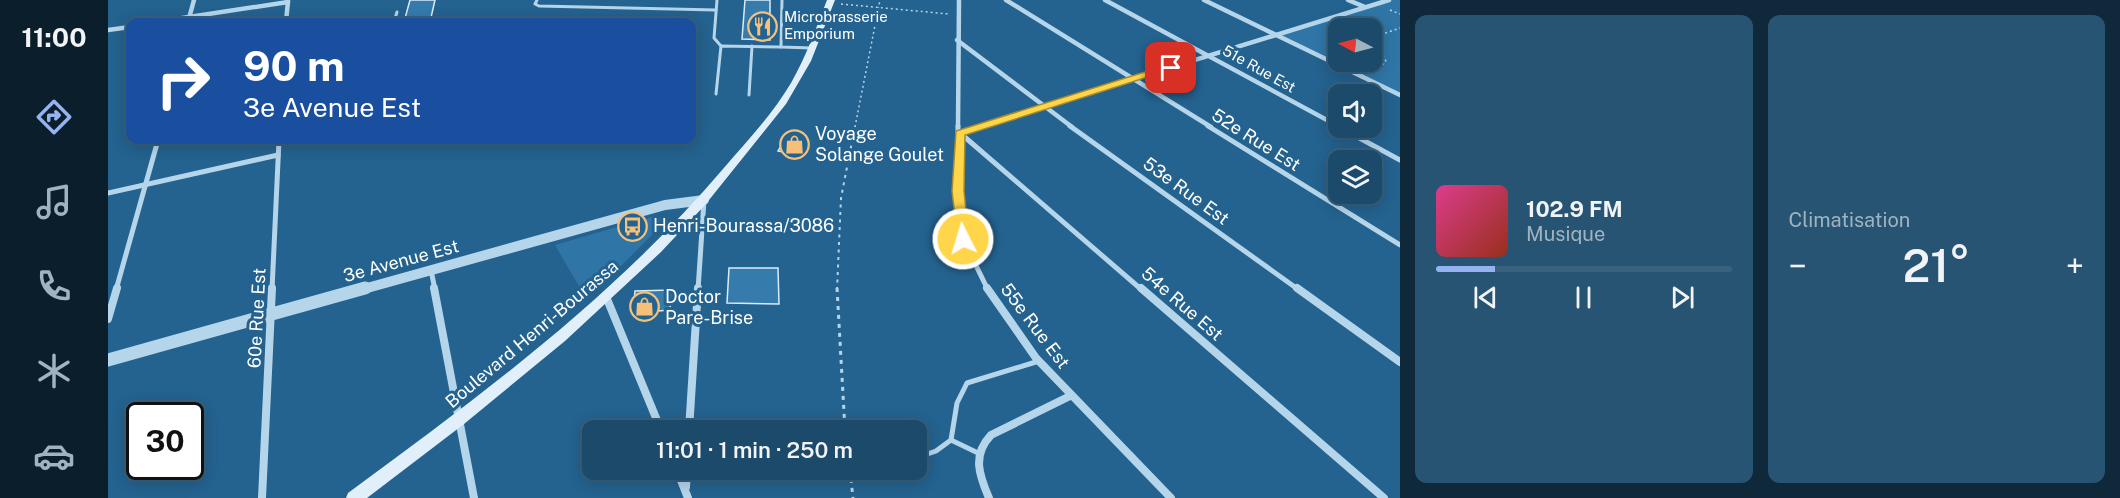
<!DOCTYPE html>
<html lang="fr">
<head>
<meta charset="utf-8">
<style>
  :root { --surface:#1b4a6b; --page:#285473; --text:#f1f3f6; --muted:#a0b3c1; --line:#39627e; --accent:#95b2f1 }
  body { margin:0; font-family:"Public Sans",sans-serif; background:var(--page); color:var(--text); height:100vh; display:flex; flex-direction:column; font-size:22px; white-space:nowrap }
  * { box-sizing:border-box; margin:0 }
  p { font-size:20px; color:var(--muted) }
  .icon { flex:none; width:33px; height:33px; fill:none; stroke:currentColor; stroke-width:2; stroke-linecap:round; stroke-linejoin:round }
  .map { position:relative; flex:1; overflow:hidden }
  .panel { display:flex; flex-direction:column; gap:15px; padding:15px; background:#0f293b; width:720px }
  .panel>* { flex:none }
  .hud { position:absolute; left:18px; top:18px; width:570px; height:126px; border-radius:12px; box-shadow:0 3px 15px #0003,0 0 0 2px var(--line); background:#1a4fa0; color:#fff; overflow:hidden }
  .needle { width:39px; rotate:276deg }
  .buttons { position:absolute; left:1220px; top:18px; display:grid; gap:12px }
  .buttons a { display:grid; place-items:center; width:54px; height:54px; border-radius:12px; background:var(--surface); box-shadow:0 3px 15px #0003,0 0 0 2px var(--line); font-size:30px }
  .speed { position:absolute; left:18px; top:402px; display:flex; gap:12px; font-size:30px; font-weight:700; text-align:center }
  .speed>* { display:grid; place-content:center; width:78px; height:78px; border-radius:50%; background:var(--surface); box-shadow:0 3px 15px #0003,0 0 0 2px var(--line); line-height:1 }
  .speed .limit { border:3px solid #111; border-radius:9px; background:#fff; color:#111 }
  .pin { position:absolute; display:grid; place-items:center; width:51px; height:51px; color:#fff; margin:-26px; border-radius:12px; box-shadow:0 3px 9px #0006 }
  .me { position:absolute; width:66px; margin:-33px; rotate:355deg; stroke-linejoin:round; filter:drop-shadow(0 0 4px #0008) }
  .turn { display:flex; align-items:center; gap:21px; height:126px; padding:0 18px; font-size:27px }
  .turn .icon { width:78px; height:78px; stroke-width:2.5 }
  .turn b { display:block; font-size:42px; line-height:51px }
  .big { font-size:45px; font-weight:600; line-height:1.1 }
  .panel .card { flex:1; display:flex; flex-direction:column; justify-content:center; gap:9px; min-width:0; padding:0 21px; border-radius:12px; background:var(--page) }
  .song { display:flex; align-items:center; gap:18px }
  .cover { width:72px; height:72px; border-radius:9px; background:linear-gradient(135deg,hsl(330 70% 55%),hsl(10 70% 35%)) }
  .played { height:6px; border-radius:3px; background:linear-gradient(90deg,var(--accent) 20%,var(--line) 20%) }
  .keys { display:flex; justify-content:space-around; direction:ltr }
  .heat { display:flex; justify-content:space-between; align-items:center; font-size:33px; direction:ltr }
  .panel .tiles { flex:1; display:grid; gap:15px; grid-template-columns:repeat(2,1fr) }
  .trip { position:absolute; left:474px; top:420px; width:345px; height:60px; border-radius:12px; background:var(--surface); box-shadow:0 3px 15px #0003,0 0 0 2px var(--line); font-weight:600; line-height:60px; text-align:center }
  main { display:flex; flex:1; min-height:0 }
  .dock { display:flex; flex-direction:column; width:108px; justify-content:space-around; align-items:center; background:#0b1e2b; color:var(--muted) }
  .dock .icon { width:42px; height:42px }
  .dock .on { color:var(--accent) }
  .dock b { font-size:27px; color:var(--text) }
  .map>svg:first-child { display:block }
</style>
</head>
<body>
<main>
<nav class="dock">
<b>11:00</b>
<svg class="icon on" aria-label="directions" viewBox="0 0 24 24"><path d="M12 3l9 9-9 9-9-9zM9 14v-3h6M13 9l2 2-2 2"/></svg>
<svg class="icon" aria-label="music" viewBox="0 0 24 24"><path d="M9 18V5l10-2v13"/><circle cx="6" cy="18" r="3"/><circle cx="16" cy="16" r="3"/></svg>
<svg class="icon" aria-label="phone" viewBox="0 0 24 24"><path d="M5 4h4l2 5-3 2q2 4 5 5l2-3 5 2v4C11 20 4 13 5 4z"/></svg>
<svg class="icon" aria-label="climate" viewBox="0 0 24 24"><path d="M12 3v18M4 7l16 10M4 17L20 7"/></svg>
<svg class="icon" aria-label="car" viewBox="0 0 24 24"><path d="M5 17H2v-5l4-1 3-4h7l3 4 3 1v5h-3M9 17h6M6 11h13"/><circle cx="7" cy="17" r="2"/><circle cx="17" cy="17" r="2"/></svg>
</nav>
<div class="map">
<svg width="1292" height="498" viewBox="0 0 1292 498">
  <rect width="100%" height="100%" fill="#24628f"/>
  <g fill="#2f76a7" fill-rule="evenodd">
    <path d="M 1281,0 L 1292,0 L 1292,95 L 1169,35 ZM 1230,28 L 1263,28 L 1263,62 L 1230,62 Z"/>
    <polygon points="547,216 556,219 555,224 514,265 476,295 447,245"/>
  </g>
  <g fill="#357bac" stroke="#daecf9" stroke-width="1.5">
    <polygon points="302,0 327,0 322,22 296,22"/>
    <polygon points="637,0 662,0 662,40 634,39"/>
    <polygon points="681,132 698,136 689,155 670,151"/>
    <polygon points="621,268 670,268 671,304 619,303"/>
    <polygon points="563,290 562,310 525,313 527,291"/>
  </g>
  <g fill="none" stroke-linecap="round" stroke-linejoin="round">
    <g stroke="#b5d5eb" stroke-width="1.5" stroke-dasharray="2 3" stroke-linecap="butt">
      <polyline points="733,4 841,14"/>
      <polyline points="1282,10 1292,14"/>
      <polyline points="1263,38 1292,28"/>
      <polyline points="1263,46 1277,58 1278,62 1265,72"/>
      <polyline points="747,127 772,0"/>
    </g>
    <polyline stroke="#b5d5eb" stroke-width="2" stroke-dasharray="3 4.5" stroke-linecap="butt" points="729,290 733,198 747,126"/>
    <g stroke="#b5d5eb" stroke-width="3" stroke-dasharray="4 5" stroke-linecap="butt">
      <polyline points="729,288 737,430"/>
      <polyline points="742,470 745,498"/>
    </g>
    <g stroke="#b5d5eb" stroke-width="3">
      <polyline points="429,0 427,4 431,6 608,10"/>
      <polyline points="609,0 606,38 613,46"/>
      <polyline points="674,0 673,47 704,48"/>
      <polyline points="286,22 289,12"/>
      <polyline points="608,94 613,46 673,47"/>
      <polyline points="641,95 644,46"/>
    </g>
    <g stroke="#b5d5eb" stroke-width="5">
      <polyline points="843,440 870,453"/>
      <polyline points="808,458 828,451 843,440 849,403 859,383 931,361"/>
    </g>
    <g stroke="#b5d5eb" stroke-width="4.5">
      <polyline points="898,0 1103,127"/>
      <polyline points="997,0 1230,126"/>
      <polyline points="1096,0 1292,95"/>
      <polyline points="1240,0 1257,7"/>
      <polyline points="48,22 180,2"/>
      <polyline points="80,22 86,0"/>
      <polyline points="178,22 180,1"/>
      <polyline points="0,30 22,27"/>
      <polyline points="849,40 964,127"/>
      <polyline points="850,127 851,0"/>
      <polyline points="870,127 1281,0"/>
    </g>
    <g stroke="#b5d5eb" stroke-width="5">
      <polyline points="850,126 850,191 855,239 880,290"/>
      <polyline points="962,126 1191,290"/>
      <polyline points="1100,126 1292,245"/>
      <polyline points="1233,128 1292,160"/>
      <polyline points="852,133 1034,290"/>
      <polyline points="852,133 875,126"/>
      <polyline points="0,193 170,155"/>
      <polyline points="323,270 327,290"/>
      <polyline points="8,290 50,140"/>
      <polyline points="164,290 171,140"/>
      <polyline points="590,290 596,200"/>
    </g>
    <g stroke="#b5d5eb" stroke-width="8">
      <polyline points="326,288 366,498"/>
      <polyline points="879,288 928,358 1063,498"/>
      <polyline points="1033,288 1276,498"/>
      <polyline points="1189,288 1292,362"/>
      <polyline points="499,299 553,430"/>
      <polyline points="0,319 9,288"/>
      <polyline points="581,430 590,288"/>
      <polyline points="569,470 580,498"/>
      <polyline points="578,487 579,470"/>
      <polyline points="154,498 164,288"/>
      <path d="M 881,498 C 871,475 864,455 883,435 L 962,396"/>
    </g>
    <polyline stroke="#b5d5eb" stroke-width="10" points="252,290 557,205 596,200"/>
    <polyline stroke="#b5d5eb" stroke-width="13" points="0,360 257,288"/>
    <path fill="#e0eff9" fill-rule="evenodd" d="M 719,0 L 727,0 L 703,61 L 678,104 L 597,205 L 553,252 L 457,341 L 356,424 L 259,498 L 238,498 L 240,493 C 374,395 507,296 615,169 C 638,142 664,115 683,83 C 698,57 708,28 719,0 Z"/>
  </g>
  <polygon fill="#ffd54a" stroke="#a68a30" stroke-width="1.5" points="1059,65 1068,68 857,135 856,191 861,239 855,243 850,242 844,191 848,131"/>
  <defs>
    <symbol id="restaurant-ring" viewBox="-11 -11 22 22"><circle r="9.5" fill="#24628f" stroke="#f6c079" stroke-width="1.5"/><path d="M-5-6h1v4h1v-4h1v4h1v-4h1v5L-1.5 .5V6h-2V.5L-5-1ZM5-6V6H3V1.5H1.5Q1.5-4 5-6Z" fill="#f6c079"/></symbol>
    <symbol id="shop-ring" viewBox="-11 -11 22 22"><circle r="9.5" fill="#24628f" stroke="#f6c079" stroke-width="1.5"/><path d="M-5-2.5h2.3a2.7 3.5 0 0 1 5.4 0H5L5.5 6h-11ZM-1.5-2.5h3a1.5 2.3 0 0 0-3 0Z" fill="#f6c079"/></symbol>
    <symbol id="bus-ring" viewBox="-11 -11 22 22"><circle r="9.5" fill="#24628f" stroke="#f6c079" stroke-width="1.5"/><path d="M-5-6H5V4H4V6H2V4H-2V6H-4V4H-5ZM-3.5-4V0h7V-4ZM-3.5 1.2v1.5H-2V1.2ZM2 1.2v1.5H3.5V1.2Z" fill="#f6c079"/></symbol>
  </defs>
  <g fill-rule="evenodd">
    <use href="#restaurant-ring" x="638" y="10" width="33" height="33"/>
    <use href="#shop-ring" x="670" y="128" width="33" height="33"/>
    <use href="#bus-ring" x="508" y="210" width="33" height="33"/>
    <use href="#shop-ring" x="520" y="290" width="33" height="33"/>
  </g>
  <g text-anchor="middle" stroke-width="6" stroke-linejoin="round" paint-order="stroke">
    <g font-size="15" fill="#fff" stroke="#24628f" text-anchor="start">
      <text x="676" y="22">Microbrasserie<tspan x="676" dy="17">Emporium</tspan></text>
    </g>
    <g font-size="15" fill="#fff" stroke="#24628f">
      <text transform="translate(1151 69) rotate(29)" y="5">51e Rue Est</text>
    </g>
    <g font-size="18" fill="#fff" stroke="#24628f" text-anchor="start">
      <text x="707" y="140">Voyage<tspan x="707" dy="21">Solange Goulet</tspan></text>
      <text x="545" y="232">Henri-Bourassa/3086</text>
      <text x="557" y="303">Doctor<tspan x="557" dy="21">Pare-Brise</tspan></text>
    </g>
    <g font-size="18" fill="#fff" stroke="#24628f">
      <text transform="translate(1148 140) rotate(32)" y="6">52e Rue Est</text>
      <text transform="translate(1078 191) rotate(36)" y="6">53e Rue Est</text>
      <text transform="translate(293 261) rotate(-15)" y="6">3e Avenue Est</text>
      <text transform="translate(1074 304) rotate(41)" y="6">54e Rue Est</text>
      <text transform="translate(149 318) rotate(-87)" y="6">60e Rue Est</text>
      <text transform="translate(927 326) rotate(53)" y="6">55e Rue Est</text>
      <text transform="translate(424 334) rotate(-40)" y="6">Boulevard Henri-Bourassa</text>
    </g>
  </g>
</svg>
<div class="buttons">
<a><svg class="needle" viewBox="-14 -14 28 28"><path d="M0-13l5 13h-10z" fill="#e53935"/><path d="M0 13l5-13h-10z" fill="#a0b3c1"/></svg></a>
<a><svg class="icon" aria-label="sound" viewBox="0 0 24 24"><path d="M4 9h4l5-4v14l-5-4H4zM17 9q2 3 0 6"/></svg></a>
<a><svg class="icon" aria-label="layers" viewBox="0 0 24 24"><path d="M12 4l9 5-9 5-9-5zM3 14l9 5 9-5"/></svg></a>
</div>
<div class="speed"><div class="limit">30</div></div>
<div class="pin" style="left:1063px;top:68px;background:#d93025"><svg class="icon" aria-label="arrive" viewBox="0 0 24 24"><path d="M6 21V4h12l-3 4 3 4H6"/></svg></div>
<svg class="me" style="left:855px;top:239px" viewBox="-20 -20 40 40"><circle r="17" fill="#ffd54a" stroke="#fff" stroke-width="3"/><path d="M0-11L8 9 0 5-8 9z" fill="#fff"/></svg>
<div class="trip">11:01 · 1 min · 250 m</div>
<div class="hud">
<div class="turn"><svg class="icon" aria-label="right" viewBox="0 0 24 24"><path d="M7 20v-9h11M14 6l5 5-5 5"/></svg><div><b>90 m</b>3e Avenue Est</div></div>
</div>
</div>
<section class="panel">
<div class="tiles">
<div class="card">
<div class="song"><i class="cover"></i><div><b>102.9 FM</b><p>Musique</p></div></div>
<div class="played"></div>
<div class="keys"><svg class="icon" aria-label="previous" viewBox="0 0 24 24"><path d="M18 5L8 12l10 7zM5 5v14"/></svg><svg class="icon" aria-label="pause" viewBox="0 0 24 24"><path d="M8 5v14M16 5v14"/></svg><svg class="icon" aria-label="next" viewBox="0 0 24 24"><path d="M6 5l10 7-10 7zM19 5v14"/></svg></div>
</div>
<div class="card"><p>Climatisation</p>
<div class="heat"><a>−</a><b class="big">21°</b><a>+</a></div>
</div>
</div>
</section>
</main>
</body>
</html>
